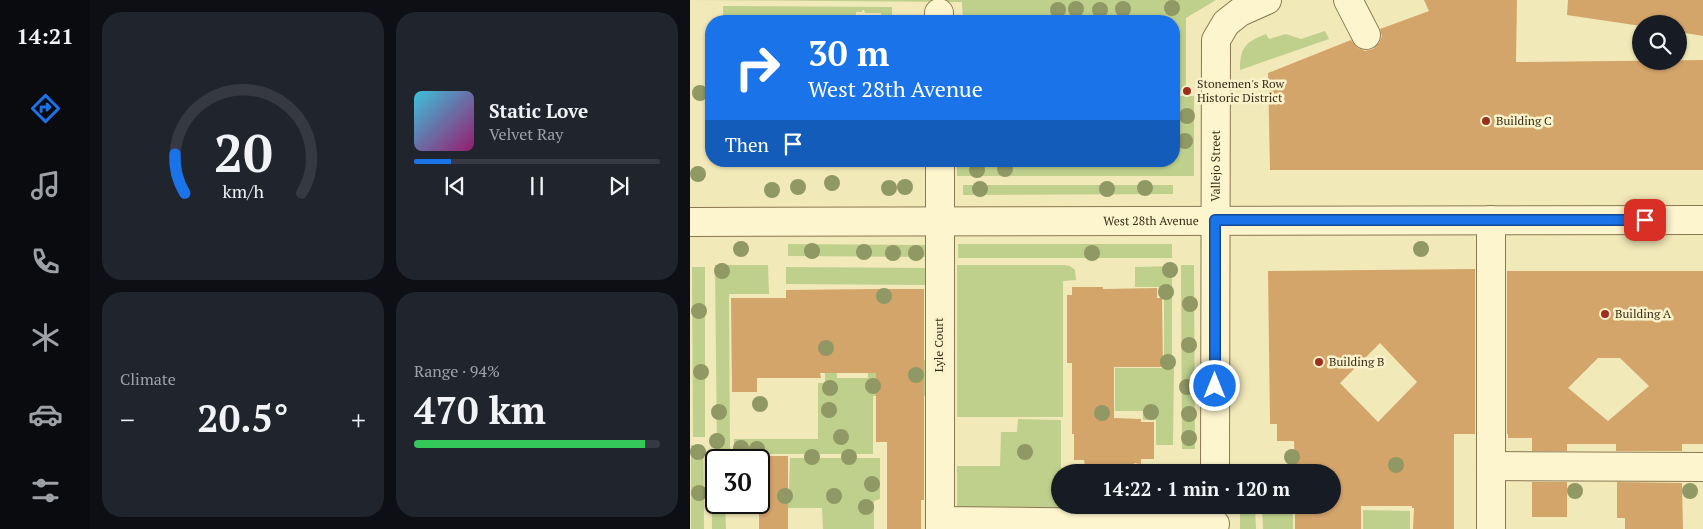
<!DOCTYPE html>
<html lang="en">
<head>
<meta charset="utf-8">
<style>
  :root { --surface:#171b24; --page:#20242c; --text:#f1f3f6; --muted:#9ea1a6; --line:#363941; --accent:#1a73e8 }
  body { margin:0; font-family:"PT Serif",serif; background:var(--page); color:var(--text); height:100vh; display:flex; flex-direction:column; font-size:19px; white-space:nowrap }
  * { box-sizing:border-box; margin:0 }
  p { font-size:16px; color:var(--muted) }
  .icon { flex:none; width:28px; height:28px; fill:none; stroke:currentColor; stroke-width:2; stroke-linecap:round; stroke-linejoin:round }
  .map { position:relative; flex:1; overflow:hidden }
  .side { display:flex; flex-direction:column; gap:12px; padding:12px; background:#0d0f14; width:600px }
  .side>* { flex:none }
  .hud { position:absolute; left:15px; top:15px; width:475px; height:152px; border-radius:20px; box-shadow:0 1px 4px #0004; background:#1a73e8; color:#fff; overflow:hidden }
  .buttons { position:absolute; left:942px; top:15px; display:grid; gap:10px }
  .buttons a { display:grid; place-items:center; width:55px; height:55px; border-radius:50%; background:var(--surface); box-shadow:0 1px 4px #0004; font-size:25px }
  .speed { position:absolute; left:15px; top:449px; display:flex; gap:10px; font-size:25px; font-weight:700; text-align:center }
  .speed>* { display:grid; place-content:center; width:65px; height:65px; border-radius:50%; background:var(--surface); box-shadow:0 1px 4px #0004; line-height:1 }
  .speed .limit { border:2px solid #111; border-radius:8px; background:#fff; color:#111 }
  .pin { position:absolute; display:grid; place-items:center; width:42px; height:42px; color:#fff; margin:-21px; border-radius:10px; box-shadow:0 2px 8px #0006 }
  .me { position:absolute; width:55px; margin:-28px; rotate:0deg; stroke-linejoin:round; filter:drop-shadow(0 0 4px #0008) }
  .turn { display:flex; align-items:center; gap:18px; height:105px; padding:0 20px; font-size:22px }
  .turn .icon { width:65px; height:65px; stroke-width:2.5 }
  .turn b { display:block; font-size:35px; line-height:42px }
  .then { display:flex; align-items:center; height:48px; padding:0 20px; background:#0003; gap:10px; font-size:19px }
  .big { font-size:38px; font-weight:800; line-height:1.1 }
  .side .widget { flex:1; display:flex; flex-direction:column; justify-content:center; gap:8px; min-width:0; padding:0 18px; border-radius:20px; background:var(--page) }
  .side .dial { align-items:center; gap:0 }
  .dial svg { height:130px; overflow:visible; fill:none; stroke:var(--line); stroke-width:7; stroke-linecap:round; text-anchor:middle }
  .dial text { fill:var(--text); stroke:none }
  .song { display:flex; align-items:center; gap:15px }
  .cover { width:60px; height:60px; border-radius:8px; background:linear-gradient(135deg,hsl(190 70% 55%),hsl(320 70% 35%)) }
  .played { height:5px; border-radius:2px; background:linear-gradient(90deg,var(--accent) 15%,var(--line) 15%) }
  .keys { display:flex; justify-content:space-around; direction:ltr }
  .heat { display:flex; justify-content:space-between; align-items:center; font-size:28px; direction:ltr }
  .charge { height:8px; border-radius:4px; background:linear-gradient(90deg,#34c759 94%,var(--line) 0) }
  .side .tiles { flex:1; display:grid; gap:12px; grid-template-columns:repeat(2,1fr) }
  .trip { position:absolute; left:361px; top:464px; width:290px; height:50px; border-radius:25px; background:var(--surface); box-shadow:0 1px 4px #0004; font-weight:800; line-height:50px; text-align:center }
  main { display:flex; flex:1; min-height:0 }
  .tab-bar { display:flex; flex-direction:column; width:90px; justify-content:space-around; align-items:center; background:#090b0e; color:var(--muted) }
  .tab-bar .icon { width:35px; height:35px }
  .tab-bar .current { color:var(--accent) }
  .tab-bar b { font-size:22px; color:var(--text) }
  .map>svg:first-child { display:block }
</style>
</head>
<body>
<main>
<nav class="tab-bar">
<b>14:21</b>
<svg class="icon current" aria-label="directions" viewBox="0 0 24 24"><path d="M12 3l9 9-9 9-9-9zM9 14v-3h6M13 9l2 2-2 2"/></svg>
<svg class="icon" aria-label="music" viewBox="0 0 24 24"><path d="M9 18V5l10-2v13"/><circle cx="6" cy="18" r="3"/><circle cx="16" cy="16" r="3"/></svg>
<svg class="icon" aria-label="phone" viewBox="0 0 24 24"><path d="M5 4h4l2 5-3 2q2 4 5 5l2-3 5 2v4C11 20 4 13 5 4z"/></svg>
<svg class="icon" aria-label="climate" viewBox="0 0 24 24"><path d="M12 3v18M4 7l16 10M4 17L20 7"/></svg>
<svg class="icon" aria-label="car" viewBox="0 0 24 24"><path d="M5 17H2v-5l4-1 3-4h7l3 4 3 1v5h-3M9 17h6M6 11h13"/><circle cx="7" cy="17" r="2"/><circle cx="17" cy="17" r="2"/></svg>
<svg class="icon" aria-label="filters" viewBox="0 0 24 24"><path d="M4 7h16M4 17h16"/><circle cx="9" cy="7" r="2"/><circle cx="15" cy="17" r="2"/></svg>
</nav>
<section class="side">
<div class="tiles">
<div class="widget dial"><svg viewBox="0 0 100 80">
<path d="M14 69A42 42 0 1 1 86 69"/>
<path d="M14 69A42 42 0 0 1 8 45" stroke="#1a73e8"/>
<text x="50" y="56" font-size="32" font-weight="700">20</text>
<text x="50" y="72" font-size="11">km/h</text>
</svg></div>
<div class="widget">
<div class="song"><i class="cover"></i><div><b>Static Love</b><p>Velvet Ray</p></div></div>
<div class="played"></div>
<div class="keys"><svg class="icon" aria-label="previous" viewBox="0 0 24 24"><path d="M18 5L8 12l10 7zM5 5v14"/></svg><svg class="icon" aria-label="pause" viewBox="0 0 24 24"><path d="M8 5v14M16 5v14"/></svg><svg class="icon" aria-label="next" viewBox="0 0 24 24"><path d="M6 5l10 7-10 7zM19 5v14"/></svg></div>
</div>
<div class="widget"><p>Climate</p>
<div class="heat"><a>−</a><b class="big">20.5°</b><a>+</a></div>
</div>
<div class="widget"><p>Range · 94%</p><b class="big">470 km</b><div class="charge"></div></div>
</div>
</section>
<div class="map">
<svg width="1013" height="529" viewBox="0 0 1013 529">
  <rect width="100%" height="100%" fill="#f2e9b9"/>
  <g fill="#bfd08d">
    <polygon points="0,0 526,0 496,18 496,91 484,91 484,21 273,21 272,2"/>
    <polygon points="33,6 202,7 202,21 191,21 191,13 175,13 174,10 172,10 172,12 166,12 166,21 162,15 157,17 159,21 33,21"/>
    <path d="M 635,31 L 639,39 L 550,70 C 550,48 555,42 576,34 L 579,39 L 596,34 L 611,39 Z"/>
    <polygon points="484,96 504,96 504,176 267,176 267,161 349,161 349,164 370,164 370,161 484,161"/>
    <polygon points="273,185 483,185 483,194 273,195"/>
    <polygon points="98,244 237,245 237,257 98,256"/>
    <rect x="268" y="244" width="214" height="14"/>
    <polygon points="25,265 78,265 79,294 39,294 40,453 27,453"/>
    <polygon points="267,265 374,265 380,266 385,270 386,280 373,281 373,417 267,417"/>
    <polygon points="491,265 504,265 505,449 492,449"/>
    <polygon points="482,266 482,367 474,367 474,297 469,296 469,287 445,287 445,267"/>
    <polygon points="2,267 15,267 15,437 3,437"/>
    <polygon points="96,267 238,268 238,285 96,284"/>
    <polygon points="135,359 147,359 147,378 178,378 178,360 236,360 236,396 183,396 183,454 44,454 44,439 128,439 128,383 135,383"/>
    <polygon points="425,368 484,368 483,445 466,445 466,420 453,420 453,411 425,411"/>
    <polygon points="328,419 371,420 371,468 393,468 393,472 370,472 370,505 444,505 444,510 267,509 267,466 310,466 311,432 327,432"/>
    <polygon points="1,445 13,445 14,529 1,529"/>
    <polygon points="100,458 190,458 190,499 184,501 184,529 133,529 132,508 38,508 38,503 69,502 69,489 99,489"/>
    <polygon points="21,460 30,460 26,460 26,502 35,503 36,529 22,529"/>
    <polygon points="550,505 565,505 566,529 550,529"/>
    <polygon points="572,505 603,505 603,529 573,529"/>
    <polygon points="673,510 720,511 720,529 673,529"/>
  </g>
  <g fill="#d4a56b" fill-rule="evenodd">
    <polygon points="734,0 827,0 826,62 1013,60 1013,170 580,170 578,73 661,40 668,48 675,51 683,49 689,43 692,36 690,29 739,11"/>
    <polygon points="878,0 1013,0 1013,36 989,32 989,24 951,24 951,26 877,15"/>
    <path d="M 785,269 L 785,434 L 764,434 L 764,529 L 723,529 L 724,508 L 722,508 L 722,506 L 671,506 L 671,529 L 605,529 L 605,505 L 642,505 L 642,472 L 605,472 L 604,441 L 587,441 L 587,424 L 580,424 L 578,271 ZM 690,343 L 727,382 L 688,422 L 650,383 Z"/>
    <path d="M 817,271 L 1013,271 L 1013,444 L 992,444 L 992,451 L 926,451 L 926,444 L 877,444 L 877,451 L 842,451 L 842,438 L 818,438 L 818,434 L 817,434 ZM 908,358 L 930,358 L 959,386 L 918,421 L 878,388 Z"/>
    <polygon points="382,287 413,287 413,289 467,288 467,298 472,298 473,367 424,367 424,418 451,419 451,422 464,422 464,459 451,459 451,464 444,463 444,472 396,472 394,460 384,460 384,434 382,434 382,363 377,363 377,295 382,295"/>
    <polygon points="184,289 234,289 234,500 231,500 231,529 197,529 197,442 186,442 186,373 130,373 131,378 67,378 67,392 42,392 41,298 96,298 96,290"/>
    <rect x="69" y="456" width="29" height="73"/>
    <rect x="842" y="482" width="35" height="35"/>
    <polygon points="927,482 992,483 993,529 935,529 935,518 927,518"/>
  </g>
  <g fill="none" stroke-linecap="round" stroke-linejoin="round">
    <defs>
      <g id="minor">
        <polyline points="658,0 676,35"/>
        <polyline points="249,13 249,21"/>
        <polyline points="250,161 250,529"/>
        <polyline points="801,220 801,529"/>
        <path id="s1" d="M 0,222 L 1013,220"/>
        <polyline points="801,466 1013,467"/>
        <path id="s2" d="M 525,472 L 526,40 L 536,23 L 550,12 L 577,0"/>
        <polyline points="250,521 525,524"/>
      </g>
    </defs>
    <use href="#minor" stroke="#8a7853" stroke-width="30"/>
    <use href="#minor" stroke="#fcf5cd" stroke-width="28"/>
  </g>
  <g fill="#909864">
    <circle cx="482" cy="8" r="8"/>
    <circle cx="386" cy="9" r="8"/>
    <circle cx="433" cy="9" r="8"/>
    <circle cx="368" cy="10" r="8"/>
    <circle cx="410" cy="10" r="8"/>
    <circle cx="10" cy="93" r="8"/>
    <circle cx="497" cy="116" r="8"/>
    <circle cx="495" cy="141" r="8"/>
    <circle cx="315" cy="169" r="8"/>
    <circle cx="287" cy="170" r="8"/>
    <circle cx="8" cy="174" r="8"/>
    <circle cx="142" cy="183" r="8"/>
    <circle cx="108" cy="187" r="8"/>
    <circle cx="215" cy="187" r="8"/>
    <circle cx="199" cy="188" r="8"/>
    <circle cx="455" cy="188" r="8"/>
    <circle cx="290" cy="189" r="8"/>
    <circle cx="417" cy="189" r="8"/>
    <circle cx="82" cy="190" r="8"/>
    <circle cx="51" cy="249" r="8"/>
    <circle cx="731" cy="249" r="8"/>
    <circle cx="122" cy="251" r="8"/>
    <circle cx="174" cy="252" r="8"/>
    <circle cx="203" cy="253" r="8"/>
    <circle cx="226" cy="253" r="8"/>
    <circle cx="402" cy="253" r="8"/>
    <circle cx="480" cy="270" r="8"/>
    <circle cx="32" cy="271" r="8"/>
    <circle cx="476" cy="292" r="8"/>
    <circle cx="194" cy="296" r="8"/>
    <circle cx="500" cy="304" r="8"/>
    <circle cx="9" cy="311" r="8"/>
    <circle cx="499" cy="345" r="8"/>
    <circle cx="136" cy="348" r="8"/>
    <circle cx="478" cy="362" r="8"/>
    <circle cx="11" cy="372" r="8"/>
    <circle cx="226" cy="375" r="8"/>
    <circle cx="183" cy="386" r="8"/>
    <circle cx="497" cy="387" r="8"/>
    <circle cx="140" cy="388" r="8"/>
    <circle cx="70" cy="404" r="8"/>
    <circle cx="139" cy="410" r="8"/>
    <circle cx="29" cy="412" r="8"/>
    <circle cx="461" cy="412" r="8"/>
    <circle cx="412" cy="413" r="8"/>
    <circle cx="499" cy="414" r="8"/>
    <circle cx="151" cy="437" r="8"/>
    <circle cx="499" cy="438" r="8"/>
    <circle cx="27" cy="441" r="8"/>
    <circle cx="51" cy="448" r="8"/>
    <circle cx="67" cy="449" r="8"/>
    <circle cx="8" cy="452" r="8"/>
    <circle cx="335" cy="452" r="8"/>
    <circle cx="122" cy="457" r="8"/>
    <circle cx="159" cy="457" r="8"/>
    <circle cx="602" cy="457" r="8"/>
    <circle cx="706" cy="465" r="8"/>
    <circle cx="182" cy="484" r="8"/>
    <circle cx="885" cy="491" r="8"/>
    <circle cx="1000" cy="491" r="8"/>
    <circle cx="9" cy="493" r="8"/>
    <circle cx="95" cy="496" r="8"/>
    <circle cx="144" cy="496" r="8"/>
    <circle cx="176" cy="507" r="8"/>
  </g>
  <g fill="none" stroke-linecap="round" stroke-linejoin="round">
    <defs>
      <polyline id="route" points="525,386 525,220 955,220"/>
    </defs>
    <use href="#route" stroke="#114b97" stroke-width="12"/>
    <use href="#route" stroke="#1a73e8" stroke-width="9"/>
  </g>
  <g fill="#9e2e1d" stroke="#f9f2ca" stroke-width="2">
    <circle cx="497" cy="91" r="5"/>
    <circle cx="796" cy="121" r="5"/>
    <circle cx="915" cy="314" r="5"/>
    <circle cx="629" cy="362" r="5"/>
  </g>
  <g text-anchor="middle" stroke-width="5" stroke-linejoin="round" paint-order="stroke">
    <g font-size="12" fill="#372c19" stroke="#f9f2ca" text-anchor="start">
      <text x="507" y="88">Stonemen's Row<tspan x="507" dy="14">Historic District</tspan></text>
      <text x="806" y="125">Building C</text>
      <text x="925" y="318">Building A</text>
      <text x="639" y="366">Building B</text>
    </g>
    <g font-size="12" fill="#372c19" stroke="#f9f2ca">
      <text dy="4" stroke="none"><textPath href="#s2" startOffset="306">Vallejo Street</textPath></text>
      <text dy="4" stroke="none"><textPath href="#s1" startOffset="461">West 28th Avenue</textPath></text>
      <text transform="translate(249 345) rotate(-90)" y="4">Lyle Court</text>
    </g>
  </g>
</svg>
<div class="buttons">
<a><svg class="icon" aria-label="search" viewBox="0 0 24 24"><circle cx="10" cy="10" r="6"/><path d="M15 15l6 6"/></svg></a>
</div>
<div class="speed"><div class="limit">30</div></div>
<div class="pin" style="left:955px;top:220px;background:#d93025"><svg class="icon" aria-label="arrive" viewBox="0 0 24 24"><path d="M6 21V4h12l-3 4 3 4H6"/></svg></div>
<svg class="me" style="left:525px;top:386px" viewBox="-20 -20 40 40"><circle r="17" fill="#1a73e8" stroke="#fff" stroke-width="3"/><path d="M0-11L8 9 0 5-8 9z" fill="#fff"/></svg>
<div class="trip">14:22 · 1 min · 120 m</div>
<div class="hud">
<div class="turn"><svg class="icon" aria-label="right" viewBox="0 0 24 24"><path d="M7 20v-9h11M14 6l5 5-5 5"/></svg><div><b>30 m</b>West 28th Avenue</div></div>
<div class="then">Then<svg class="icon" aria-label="arrive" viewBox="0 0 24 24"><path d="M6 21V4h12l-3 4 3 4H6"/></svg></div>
</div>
</div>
</main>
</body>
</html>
